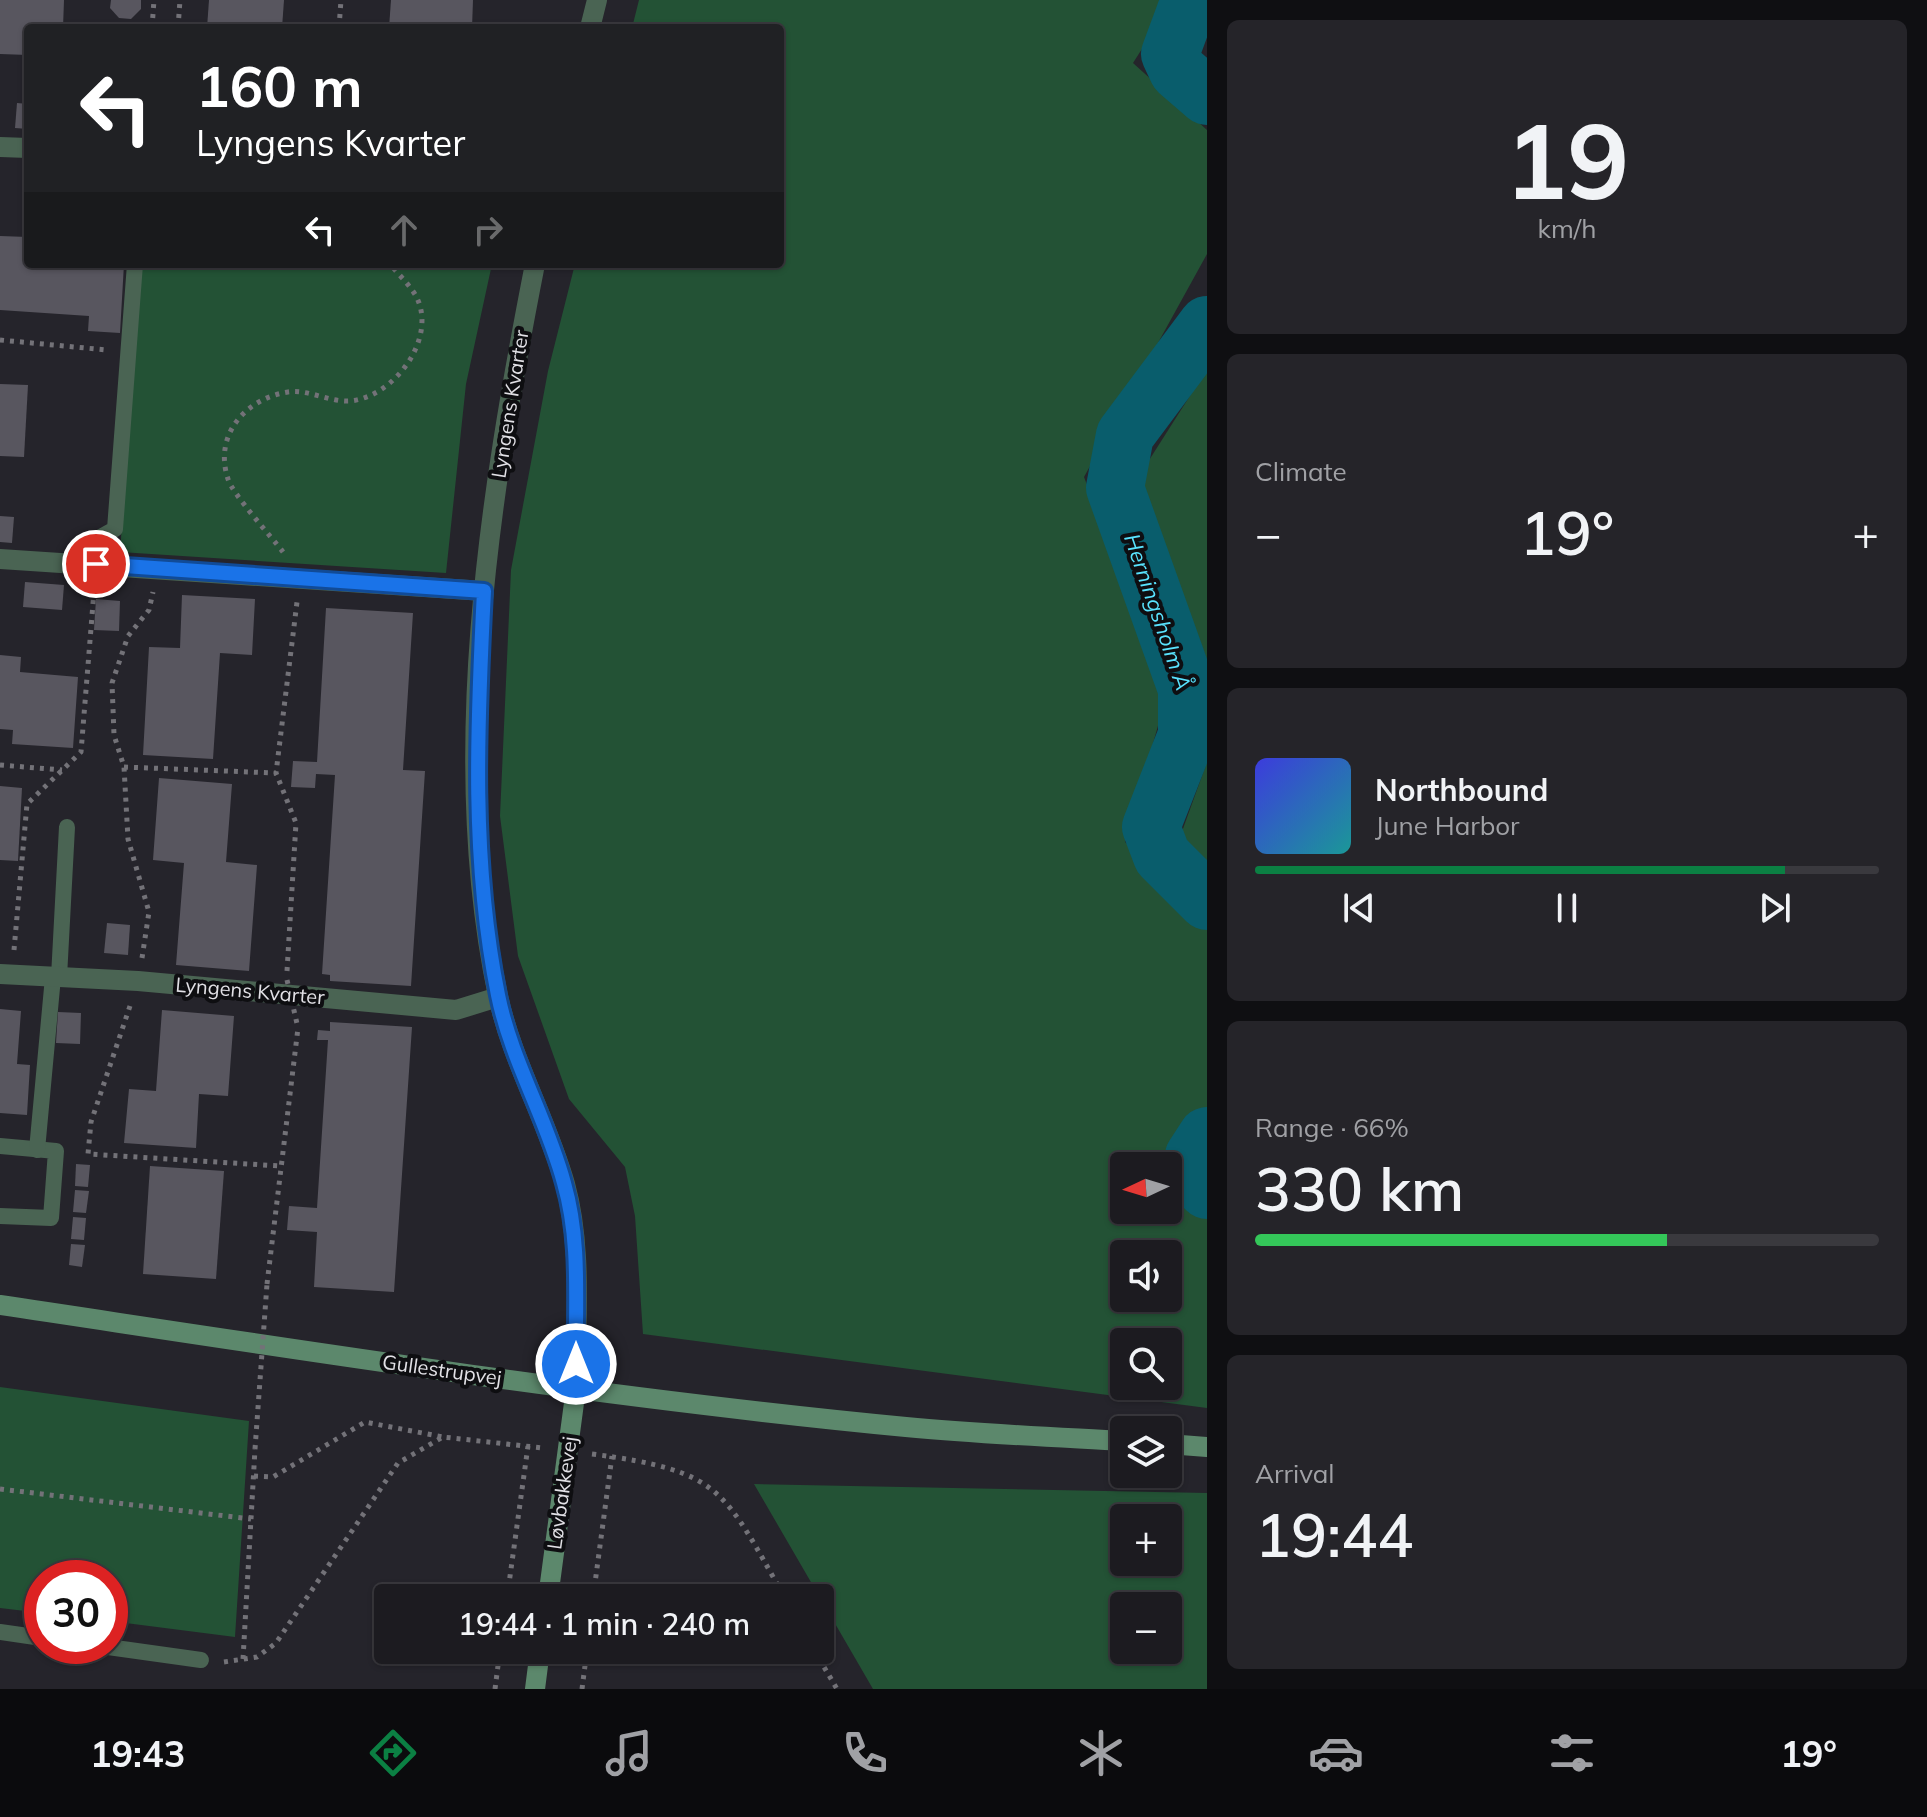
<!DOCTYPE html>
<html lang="en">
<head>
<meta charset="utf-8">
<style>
  :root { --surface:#1c1b20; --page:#252429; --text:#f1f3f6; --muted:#a0a1a5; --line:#3a393e; --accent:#0b8043 }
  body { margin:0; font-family:Mulish,sans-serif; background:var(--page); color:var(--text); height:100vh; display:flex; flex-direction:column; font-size:30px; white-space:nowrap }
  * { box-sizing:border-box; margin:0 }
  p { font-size:26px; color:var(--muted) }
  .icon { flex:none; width:44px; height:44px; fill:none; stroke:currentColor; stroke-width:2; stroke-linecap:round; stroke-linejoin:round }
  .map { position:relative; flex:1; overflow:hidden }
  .panel { display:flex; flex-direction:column; gap:20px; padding:20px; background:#0f0f12; width:720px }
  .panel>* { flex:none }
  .banner { position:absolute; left:24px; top:24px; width:760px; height:244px; border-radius:8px; box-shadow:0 2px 6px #0004,0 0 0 2px var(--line); background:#202124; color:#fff; overflow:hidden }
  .needle { width:52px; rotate:266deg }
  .controls { position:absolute; left:1110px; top:1152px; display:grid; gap:16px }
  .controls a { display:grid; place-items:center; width:72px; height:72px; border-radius:8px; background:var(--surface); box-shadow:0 2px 6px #0004,0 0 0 2px var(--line); font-size:40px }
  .speed { position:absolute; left:24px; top:1560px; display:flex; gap:16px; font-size:40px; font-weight:700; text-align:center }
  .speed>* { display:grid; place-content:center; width:104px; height:104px; border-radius:50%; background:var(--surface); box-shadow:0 2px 6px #0004,0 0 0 2px var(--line); line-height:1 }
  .speed .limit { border:12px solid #d22; background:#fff; color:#111 }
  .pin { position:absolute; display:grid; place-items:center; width:68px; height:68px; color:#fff; margin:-34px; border:4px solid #fff; border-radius:50%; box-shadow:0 2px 8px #0007 }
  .me { position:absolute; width:88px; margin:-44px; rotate:0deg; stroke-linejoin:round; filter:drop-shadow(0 0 6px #0008) }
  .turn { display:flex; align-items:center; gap:28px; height:168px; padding:0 40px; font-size:36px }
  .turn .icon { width:104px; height:104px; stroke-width:2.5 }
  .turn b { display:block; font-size:56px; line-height:68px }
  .lanes { display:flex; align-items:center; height:76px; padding:0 40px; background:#0003; justify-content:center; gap:40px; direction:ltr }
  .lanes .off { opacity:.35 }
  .big { font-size:60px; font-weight:600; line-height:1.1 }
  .panel .card { flex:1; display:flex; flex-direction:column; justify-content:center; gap:12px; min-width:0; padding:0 28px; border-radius:12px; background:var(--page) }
  .panel .dial { align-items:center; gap:0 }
  .dial b { font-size:104px; line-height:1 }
  .song { display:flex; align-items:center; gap:24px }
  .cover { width:96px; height:96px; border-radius:12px; background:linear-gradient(135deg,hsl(240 70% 55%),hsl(180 70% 35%)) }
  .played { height:8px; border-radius:4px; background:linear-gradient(90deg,var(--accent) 85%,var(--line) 85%) }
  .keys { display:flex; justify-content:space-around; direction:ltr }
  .heat { display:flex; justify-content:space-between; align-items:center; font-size:44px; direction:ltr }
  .charge { height:12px; border-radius:6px; background:linear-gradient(90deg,#34c759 66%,var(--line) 0) }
  .trip { position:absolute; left:374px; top:1584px; width:460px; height:80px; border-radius:8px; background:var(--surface); box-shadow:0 2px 6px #0004,0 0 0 2px var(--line); font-weight:600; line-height:80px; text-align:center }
  .dock { display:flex; height:128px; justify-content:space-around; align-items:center; background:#0b0b0d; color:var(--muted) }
  .dock .icon { width:56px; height:56px }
  .dock .current { color:var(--accent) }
  .dock b { font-size:36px; color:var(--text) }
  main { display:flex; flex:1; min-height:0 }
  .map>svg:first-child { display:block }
</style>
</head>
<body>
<main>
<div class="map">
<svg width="1207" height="1689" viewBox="0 0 1207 1689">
  <rect width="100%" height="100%" fill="#25242b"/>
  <g fill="#235235" fill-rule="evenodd">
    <path d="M 639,0 L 1173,0 L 1133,63 L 1207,130 L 1207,254 L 1084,477 L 1167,694 L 1125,842 L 1207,923 L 1207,1119 L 1184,1154 L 1187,1183 L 1207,1205 L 1207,1408 L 643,1334 L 635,1216 L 625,1167 L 569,1099 L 518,956 L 500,816 L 511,570 L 548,371 L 575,264 L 780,264 L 780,28 L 632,28 ZM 1168,1166 L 1168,1210 L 1124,1210 L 1124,1166 ZM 1124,1254 L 1168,1254 L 1168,1298 L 1124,1298 ZM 1124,1342 L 1168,1342 L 1168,1386 L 1124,1386 Z"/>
    <polygon points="141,264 492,264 466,384 446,573 120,552"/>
    <polygon points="1207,369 1207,660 1139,476"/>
    <polygon points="1207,762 1207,865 1180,837"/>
    <polygon points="0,1387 249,1421 235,1637 110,1621 110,1578 42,1578 42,1613 0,1608"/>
    <path d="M 754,1484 L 1207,1493 L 1207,1689 L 873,1689 ZM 1124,1518 L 1168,1518 L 1168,1562 L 1124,1562 ZM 1168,1606 L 1168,1650 L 1124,1650 L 1124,1606 Z"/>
  </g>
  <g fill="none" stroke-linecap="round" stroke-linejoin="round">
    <g stroke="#095d6c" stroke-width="58">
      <polyline points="1190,0 1170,54 1178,71 1207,96"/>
      <polyline points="1207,325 1125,435 1115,488 1187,689 1187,735 1151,827 1162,856 1207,901"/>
      <polyline points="1207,1136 1194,1156 1199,1182 1207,1190"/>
    </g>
  </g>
  <g fill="#58565f">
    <polygon points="0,0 64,0 63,28 28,28 28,55 0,54"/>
    <polygon points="111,0 141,0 141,9 131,19 119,18 110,8"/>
    <polygon points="209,0 284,0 282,28 207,28"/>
    <polygon points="391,0 473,0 472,28 389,28"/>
    <polygon points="17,103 28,104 28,129 15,128"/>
    <polygon points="0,236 28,237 28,264 124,264 120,333 88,331 89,316 0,310"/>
    <polygon points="0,384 28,385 24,457 0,456"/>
    <polygon points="0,516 14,517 12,543 0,542"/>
    <polygon points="25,582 64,585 62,610 23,607"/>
    <polygon points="182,595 255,599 252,655 220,653 213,759 143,755 149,647 180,648"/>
    <polygon points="96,599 120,601 119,631 94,630"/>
    <polygon points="326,608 413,613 403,770 425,771 411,986 330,981 330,975 322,974 335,775 316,774 315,788 291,787 293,761 317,762"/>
    <polygon points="0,655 21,657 20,672 78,677 73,748 12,744 13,730 0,729"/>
    <polygon points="159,778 232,784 226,862 257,865 249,971 176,965 184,863 153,860"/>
    <polygon points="0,786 22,788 18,861 0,860"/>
    <polygon points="107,923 130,925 128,955 104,953"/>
    <polygon points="0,1009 21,1011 17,1064 30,1065 27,1115 0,1113"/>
    <polygon points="162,1010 234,1016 228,1096 199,1094 196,1148 124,1143 129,1089 156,1091"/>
    <polygon points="58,1012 81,1013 80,1044 56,1043"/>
    <polygon points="330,1022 412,1027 394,1292 314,1287 317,1232 287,1230 289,1206 317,1208 328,1040 317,1040 318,1030 330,1031"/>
    <polygon points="76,1164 90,1165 88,1187 75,1186"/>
    <polygon points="150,1166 224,1171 216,1279 143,1274"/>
    <polygon points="75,1190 89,1191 86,1213 73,1212"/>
    <polygon points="73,1217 86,1218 84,1240 71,1239"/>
    <polygon points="71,1244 85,1245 82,1267 69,1265"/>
  </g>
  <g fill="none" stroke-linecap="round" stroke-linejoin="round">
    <g stroke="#737278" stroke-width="5" stroke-dasharray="4 6" stroke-linecap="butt">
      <polyline points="152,28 154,0"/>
      <polyline points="178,28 180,0"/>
      <polyline points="339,28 341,0"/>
      <polyline points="0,340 107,350"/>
      <path d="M 283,552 C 271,536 233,495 228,479 C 213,434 247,398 288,392 C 308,389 329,402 349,401 C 393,398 437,340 417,298 C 411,286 398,274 390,264"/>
      <polyline points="0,765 62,770"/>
      <polyline points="124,767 276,773"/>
      <polyline points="14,950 27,804 81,752 94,591"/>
      <polyline points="142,958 149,912 128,839 124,767 114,735 112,683 128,636 149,610 153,592"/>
      <polyline points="287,971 296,823 276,773 297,602"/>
      <polyline points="130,1006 91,1122 88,1154 281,1166"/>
      <polyline points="267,1284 298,1028"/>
      <path d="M 592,1454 C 722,1471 723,1489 785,1598"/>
      <polyline points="254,1476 273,1477 365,1422 443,1437"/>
      <polyline points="0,1489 251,1519"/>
      <polyline points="507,1598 528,1446"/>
      <polyline points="593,1598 612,1456"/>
      <polyline points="814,1650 837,1689"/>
      <polyline points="243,1659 255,1449"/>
      <polyline points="224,1662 257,1657 276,1643 398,1463 443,1437 543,1448"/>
      <polyline points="495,1689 500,1650"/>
      <polyline points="582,1689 587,1650"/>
    </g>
    <g stroke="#4a6453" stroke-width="16">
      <polyline points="96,564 97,539 115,529 135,264"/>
      <polyline points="59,977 67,827"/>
      <polyline points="0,1146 56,1151 51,1218 0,1216"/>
      <polyline points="37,1150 53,977"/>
      <polyline points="0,1632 42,1638"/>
      <polyline points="101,1646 201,1660"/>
    </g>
    <g stroke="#4a6453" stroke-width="20">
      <polyline points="590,28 597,0"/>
      <polyline points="0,147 28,148"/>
      <path d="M 535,264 C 489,498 448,759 498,996 C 512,1061 547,1120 565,1184 C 583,1250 575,1320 576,1388"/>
      <polyline points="0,559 484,591"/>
      <polyline points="0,974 138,981 456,1010 498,997"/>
    </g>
    <g stroke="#5c886c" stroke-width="20">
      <path d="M 0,1305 C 301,1350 603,1398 906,1427 C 979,1434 1052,1437 1124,1441"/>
      <polyline points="1168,1444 1207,1447"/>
      <polyline points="548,1598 576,1388"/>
      <polyline points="535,1689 540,1650"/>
    </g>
    <g stroke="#737278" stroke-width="5" stroke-dasharray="4 6" stroke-linecap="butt">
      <polyline points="287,980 298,1028"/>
      <polyline points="255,1449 267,1284"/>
    </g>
  </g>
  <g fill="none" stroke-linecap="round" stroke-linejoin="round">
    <defs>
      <path id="route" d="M 96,564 L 484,591 C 477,727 471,861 498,995 C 511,1060 547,1119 564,1183 C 581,1242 575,1303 576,1364"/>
    </defs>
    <use href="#route" stroke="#114b97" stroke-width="20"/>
    <use href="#route" stroke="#1a73e8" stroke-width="14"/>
  </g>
  <g text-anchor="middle" stroke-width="8" stroke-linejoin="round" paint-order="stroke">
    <g font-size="20" fill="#e2e1e6" stroke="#0e0e11">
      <text transform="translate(510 404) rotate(-81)" y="7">Lyngens Kvarter</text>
      <text transform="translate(250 991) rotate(5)" y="7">Lyngens Kvarter</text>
      <text transform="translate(442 1370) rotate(8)" y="7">Gullestrupvej</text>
      <text transform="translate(562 1493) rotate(-82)" y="7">Løvbakkevej</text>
    </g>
    <g font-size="22" font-style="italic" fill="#59e3fe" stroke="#0e0e11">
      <text transform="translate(1158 612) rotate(71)" y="8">Herningsholm Å</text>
    </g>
  </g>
</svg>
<div class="controls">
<a><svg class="needle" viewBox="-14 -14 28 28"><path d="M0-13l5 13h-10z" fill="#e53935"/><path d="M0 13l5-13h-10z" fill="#a0a1a5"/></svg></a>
<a><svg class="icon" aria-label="sound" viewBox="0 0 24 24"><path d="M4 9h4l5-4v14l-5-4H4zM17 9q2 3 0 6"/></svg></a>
<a><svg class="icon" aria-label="search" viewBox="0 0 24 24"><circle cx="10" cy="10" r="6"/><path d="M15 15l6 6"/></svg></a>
<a><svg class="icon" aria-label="layers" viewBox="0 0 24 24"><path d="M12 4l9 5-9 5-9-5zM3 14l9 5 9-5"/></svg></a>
<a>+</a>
<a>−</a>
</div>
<div class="speed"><div class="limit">30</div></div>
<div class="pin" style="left:96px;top:564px;background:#d93025"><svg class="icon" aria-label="arrive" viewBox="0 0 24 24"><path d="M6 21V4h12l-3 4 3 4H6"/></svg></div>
<svg class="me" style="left:576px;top:1364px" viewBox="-20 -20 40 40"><circle r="17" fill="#1a73e8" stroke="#fff" stroke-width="3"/><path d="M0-11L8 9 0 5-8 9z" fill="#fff"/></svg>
<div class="trip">19:44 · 1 min · 240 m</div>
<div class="banner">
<div class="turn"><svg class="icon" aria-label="left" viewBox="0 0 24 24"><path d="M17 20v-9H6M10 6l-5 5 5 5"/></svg><div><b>160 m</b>Lyngens Kvarter</div></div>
<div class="lanes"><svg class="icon" aria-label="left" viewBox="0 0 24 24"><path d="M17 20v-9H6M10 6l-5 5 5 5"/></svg><svg class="icon off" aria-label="ahead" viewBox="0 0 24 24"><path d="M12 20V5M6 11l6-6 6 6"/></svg><svg class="icon off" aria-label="right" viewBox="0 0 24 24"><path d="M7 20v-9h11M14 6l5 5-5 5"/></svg></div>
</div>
</div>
<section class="panel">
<div class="card dial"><b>19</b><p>km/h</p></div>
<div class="card"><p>Climate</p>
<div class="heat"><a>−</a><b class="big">19°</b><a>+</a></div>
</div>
<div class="card">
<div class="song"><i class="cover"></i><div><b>Northbound</b><p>June Harbor</p></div></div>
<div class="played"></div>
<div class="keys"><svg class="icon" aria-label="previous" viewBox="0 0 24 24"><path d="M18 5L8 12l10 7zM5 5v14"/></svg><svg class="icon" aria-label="pause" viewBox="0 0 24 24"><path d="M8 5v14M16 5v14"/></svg><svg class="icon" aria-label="next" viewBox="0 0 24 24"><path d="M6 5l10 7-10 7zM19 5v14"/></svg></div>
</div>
<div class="card"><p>Range · 66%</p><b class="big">330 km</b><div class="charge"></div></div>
<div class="card"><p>Arrival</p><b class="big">19:44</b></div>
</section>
</main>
<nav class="dock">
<b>19:43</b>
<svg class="icon current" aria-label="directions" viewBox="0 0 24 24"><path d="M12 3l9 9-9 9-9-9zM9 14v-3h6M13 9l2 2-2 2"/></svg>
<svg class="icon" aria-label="music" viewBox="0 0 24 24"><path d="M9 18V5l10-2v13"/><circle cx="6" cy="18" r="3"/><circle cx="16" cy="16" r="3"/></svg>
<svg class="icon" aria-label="phone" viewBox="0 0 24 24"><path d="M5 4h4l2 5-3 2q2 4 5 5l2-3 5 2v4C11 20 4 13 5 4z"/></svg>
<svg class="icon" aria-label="climate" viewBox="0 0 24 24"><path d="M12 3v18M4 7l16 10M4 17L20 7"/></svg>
<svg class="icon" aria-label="car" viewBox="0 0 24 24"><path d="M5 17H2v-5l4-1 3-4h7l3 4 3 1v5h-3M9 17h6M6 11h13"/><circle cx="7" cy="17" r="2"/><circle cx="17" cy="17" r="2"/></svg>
<svg class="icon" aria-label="filters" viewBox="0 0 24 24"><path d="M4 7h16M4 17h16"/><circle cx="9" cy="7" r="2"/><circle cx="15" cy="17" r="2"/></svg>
<b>19°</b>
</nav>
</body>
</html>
